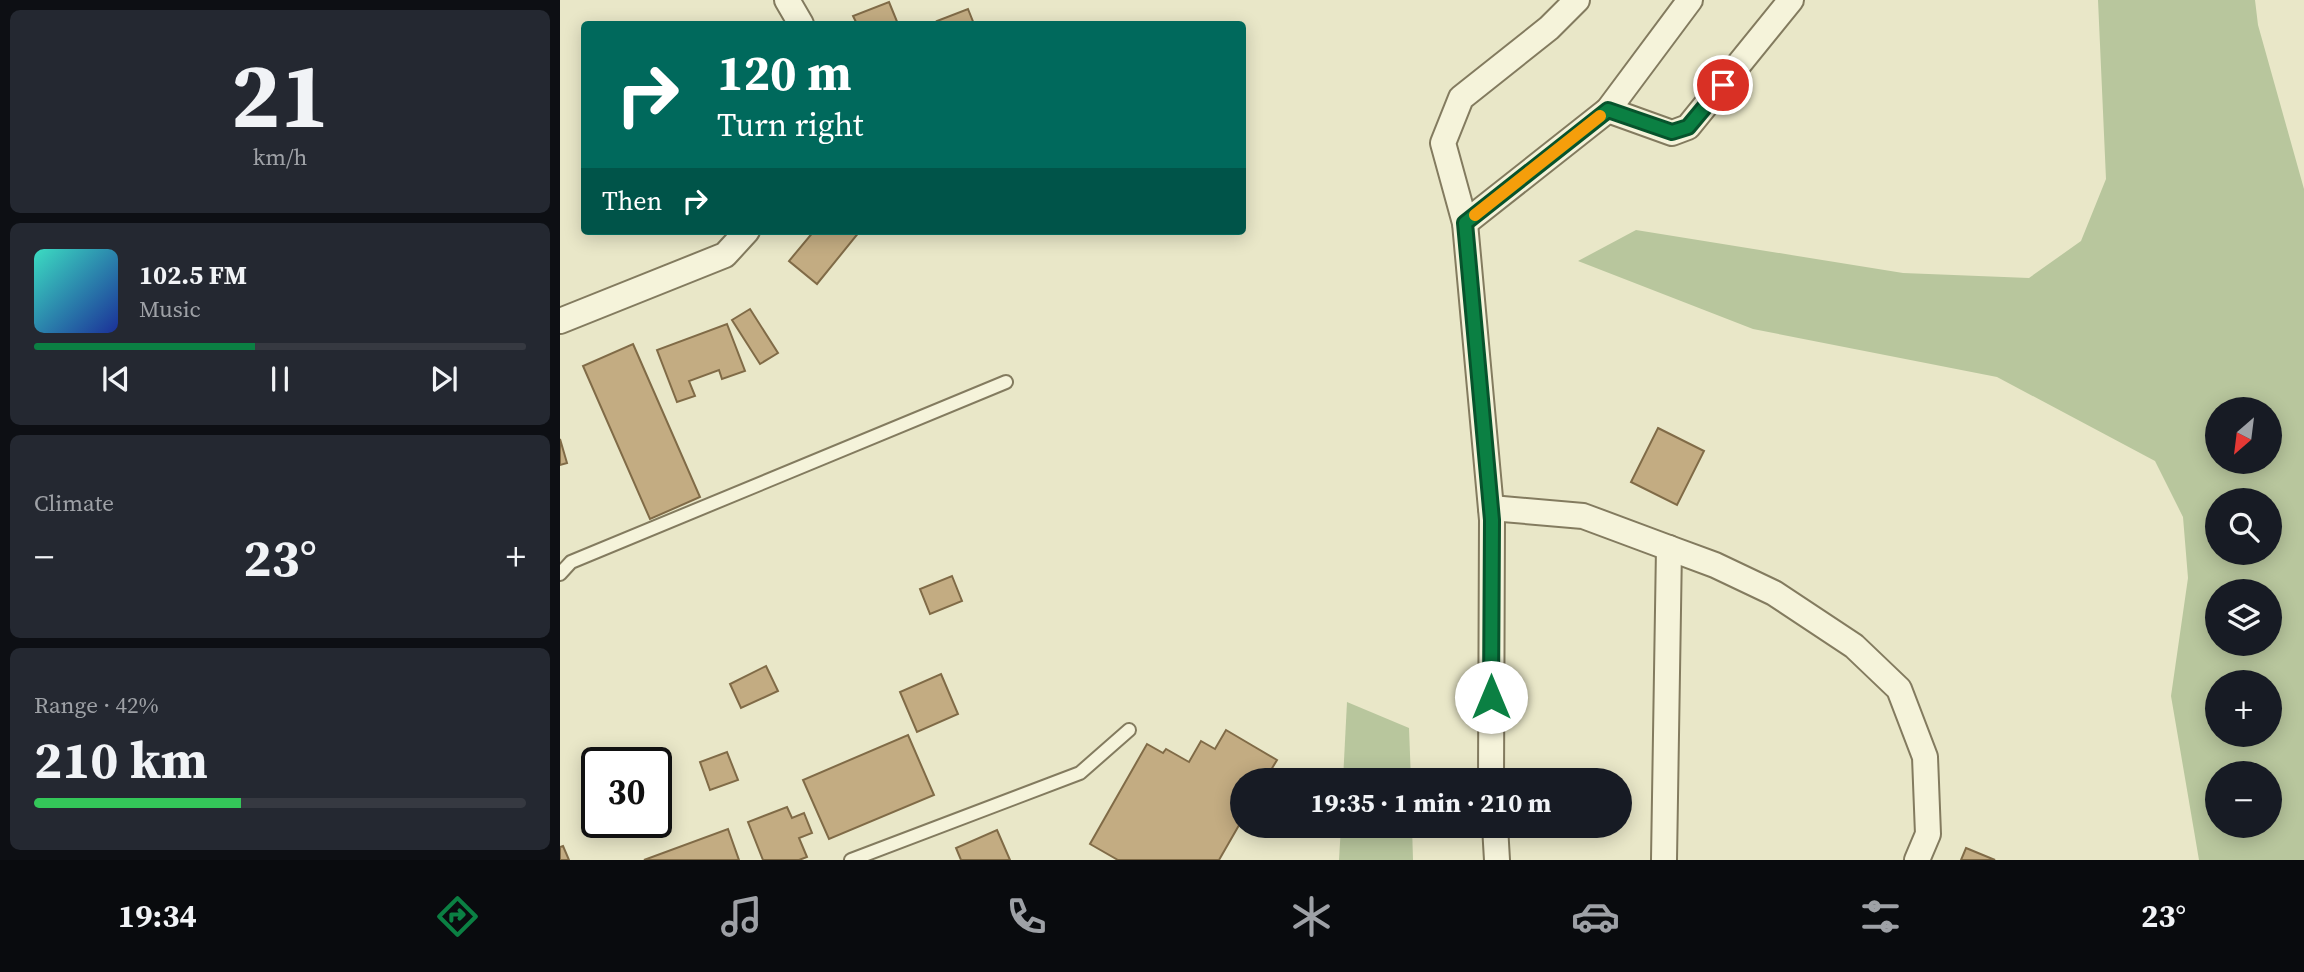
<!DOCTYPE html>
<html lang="en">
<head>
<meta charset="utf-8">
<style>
  :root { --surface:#171b24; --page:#242831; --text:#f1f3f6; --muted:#9ea1a6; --line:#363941; --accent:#0b8043 }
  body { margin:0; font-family:"Source Serif 4",serif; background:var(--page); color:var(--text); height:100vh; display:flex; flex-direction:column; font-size:26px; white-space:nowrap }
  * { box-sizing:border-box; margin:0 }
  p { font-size:23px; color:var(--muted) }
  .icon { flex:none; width:38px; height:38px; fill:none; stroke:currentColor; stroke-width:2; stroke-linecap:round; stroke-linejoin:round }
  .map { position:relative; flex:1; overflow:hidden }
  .side { display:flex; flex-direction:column; gap:10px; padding:10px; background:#0d0f14; width:560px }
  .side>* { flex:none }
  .top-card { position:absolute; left:21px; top:21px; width:665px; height:214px; border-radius:7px; box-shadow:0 4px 18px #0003; background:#00695c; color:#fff; overflow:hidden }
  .needle { width:46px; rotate:208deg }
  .controls { position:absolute; left:1645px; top:397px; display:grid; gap:14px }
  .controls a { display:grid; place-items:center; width:77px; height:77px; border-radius:50%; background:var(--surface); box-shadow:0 4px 18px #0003; font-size:35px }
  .speed { position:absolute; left:21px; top:747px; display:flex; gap:14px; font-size:35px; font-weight:700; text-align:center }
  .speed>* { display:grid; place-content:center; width:91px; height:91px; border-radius:50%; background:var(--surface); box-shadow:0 4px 18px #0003; line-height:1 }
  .speed .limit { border:4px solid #111; border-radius:10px; background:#fff; color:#111 }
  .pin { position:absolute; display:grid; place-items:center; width:60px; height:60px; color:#fff; margin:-30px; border:4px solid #fff; border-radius:50%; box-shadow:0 2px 7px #0007 }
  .me { position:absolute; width:77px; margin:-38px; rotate:0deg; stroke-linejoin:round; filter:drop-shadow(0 0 5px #0008) }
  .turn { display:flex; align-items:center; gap:24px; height:147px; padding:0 21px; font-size:32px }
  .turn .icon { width:91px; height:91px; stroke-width:2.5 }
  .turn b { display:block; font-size:49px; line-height:60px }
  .then { display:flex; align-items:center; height:66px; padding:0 21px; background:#0003; gap:14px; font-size:26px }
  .big { font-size:52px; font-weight:700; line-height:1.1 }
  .side .card { flex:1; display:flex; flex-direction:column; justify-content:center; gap:10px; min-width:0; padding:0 24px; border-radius:10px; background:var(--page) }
  .side .dial { align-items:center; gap:0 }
  .dial b { font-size:91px; line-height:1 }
  .song { display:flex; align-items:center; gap:21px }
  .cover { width:84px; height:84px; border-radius:10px; background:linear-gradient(135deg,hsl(170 70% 55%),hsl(230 70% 35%)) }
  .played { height:7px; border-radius:4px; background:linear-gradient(90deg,var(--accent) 45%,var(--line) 45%) }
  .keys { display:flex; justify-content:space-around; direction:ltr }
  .heat { display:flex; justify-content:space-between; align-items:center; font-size:38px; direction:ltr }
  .charge { height:10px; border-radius:5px; background:linear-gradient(90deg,#34c759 42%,var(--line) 0) }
  .trip { position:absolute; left:670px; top:768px; width:402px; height:70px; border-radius:35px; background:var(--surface); box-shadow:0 4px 18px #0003; font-weight:700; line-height:70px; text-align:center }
  .tab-bar { display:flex; height:112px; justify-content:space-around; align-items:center; background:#090b0e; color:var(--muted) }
  .tab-bar .icon { width:49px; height:49px }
  .tab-bar .current { color:var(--accent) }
  .tab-bar b { font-size:32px; color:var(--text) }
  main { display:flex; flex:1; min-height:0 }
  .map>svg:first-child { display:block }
</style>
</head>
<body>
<main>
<section class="side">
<div class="card dial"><b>21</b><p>km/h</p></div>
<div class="card">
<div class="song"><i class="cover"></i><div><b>102.5 FM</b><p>Music</p></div></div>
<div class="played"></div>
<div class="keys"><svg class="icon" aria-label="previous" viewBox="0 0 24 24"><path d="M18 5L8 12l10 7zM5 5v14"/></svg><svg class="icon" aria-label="pause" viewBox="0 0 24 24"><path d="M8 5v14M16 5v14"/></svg><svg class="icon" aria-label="next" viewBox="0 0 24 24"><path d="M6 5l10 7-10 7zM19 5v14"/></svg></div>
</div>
<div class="card"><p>Climate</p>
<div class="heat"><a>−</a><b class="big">23°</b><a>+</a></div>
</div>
<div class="card"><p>Range · 42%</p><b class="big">210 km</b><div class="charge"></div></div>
</section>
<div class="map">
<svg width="1744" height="860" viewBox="0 0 1744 860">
  <rect width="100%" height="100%" fill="#e9e7c8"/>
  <g fill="#b8c69d" fill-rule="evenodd">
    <path d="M 1538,0 L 1695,0 L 1698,25 L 1744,189 L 1744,860 L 1639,860 L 1611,696 L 1628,578 L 1623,517 L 1595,461 L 1437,377 L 1193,329 L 1018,261 L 1076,230 L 1343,273 L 1469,278 L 1521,241 L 1546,179 ZM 1657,410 L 1710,410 L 1710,462 L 1657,462 ZM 1657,500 L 1710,500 L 1710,553 L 1657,553 ZM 1657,592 L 1710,592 L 1710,644 L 1657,644 ZM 1657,682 L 1710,682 L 1710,735 L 1657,735 ZM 1657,774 L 1710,774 L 1710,826 L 1657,826 Z"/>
    <polygon points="787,702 849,728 851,780 783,780"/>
    <polygon points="781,826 852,826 853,860 779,860"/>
  </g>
  <g fill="#c3ac82" stroke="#806b47" stroke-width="2">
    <polygon points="329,2 338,24 297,24 293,16"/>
    <polygon points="408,9 414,24 379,24 377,21"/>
    <polygon points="254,231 300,231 257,284 229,261"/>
    <polygon points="190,309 218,353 200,364 172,320"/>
    <polygon points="167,324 185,371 162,379 159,370 129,381 135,396 117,402 97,350"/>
    <polygon points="73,344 140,497 90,519 23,366"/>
    <polygon points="1098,428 1144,451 1117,505 1071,482"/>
    <polygon points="0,439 7,463 0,465"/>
    <polygon points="392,576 402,601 370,614 360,589"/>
    <polygon points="206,666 218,691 181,708 170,684"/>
    <polygon points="381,674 398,714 357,732 340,692"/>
    <polygon points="666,730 717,760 705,780 682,780 682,820 659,860 558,860 530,844 587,744 603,753 606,749 629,762 641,741 655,749"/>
    <polygon points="348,735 374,795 269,839 243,780"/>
    <polygon points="167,752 178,780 150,790 140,762"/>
    <polygon points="227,807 232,818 244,813 252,833 239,838 247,857 239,860 203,860 188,822"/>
    <polygon points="168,829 179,860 84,860"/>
    <polygon points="437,830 450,860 401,860 396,848"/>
    <polygon points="3,846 9,860 0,860 0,847"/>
    <polygon points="1406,848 1435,860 1401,860"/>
  </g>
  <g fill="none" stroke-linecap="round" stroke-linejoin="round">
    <defs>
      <g id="service">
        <polyline points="0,574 11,562 446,382"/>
        <polyline points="291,860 520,773 569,730"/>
      </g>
      <g id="minor">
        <polyline points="227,0 241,24"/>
        <polyline points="1048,110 1112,133 1128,127 1231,0"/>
        <polyline points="905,223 1048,110 1130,0"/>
        <polyline points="0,321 165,255 187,231"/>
        <polyline points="931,508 1023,516 1109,548 1155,565 1214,593 1294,646 1339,689 1365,757 1368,834 1357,860"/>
        <polyline points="931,780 932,520 905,223 883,143 901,98 989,28 1017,0"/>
        <polyline points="935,826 937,860"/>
        <polyline points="1104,860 1109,548"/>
      </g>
    </defs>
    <use href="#service" stroke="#837b5f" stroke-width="16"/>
    <use href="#minor" stroke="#837b5f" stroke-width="28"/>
    <use href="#service" stroke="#f5f3da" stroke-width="12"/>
    <use href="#minor" stroke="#f5f3da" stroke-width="24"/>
  </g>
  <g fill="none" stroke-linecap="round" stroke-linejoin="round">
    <defs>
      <polyline id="route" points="931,697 932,520 905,223 1048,110 1112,132 1128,127 1163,85"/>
    </defs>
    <use href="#route" stroke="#07532c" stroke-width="18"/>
    <use href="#route" stroke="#0b8043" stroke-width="12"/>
    <polyline stroke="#f59e0b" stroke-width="12" points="915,215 1040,116"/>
  </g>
</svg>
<div class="controls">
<a><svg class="needle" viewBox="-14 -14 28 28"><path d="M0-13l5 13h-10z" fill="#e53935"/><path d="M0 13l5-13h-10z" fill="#9ea1a6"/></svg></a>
<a><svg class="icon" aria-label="search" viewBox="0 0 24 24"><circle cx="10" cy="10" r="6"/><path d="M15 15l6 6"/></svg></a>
<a><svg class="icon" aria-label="layers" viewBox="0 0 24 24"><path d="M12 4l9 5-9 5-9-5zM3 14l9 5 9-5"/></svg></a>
<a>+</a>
<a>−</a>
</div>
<div class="speed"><div class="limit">30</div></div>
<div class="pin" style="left:1163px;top:85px;background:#d93025"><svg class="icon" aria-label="arrive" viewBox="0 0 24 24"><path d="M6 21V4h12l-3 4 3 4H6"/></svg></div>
<svg class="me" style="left:931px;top:697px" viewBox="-20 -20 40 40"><circle r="19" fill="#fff"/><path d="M0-13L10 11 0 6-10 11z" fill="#0b8043"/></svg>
<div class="trip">19:35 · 1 min · 210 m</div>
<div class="top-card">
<div class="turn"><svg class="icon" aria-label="right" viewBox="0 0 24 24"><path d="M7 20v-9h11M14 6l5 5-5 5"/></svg><div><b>120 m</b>Turn right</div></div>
<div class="then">Then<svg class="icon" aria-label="right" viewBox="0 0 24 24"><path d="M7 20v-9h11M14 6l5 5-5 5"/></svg></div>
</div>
</div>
</main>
<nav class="tab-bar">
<b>19:34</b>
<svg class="icon current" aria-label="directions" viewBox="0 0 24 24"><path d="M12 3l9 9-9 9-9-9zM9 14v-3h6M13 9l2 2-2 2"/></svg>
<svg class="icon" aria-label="music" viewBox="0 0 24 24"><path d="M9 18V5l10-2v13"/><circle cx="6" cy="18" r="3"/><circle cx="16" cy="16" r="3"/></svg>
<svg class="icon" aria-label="phone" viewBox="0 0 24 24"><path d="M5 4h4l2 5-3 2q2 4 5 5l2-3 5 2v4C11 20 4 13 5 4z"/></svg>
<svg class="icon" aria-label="climate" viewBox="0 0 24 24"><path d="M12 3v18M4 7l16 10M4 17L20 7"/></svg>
<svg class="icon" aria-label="car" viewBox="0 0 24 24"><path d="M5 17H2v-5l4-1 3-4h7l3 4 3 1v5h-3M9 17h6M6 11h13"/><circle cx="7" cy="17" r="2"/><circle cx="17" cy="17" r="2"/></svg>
<svg class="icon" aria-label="filters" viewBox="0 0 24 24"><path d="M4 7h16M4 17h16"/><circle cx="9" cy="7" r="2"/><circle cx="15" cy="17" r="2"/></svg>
<b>23°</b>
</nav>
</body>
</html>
